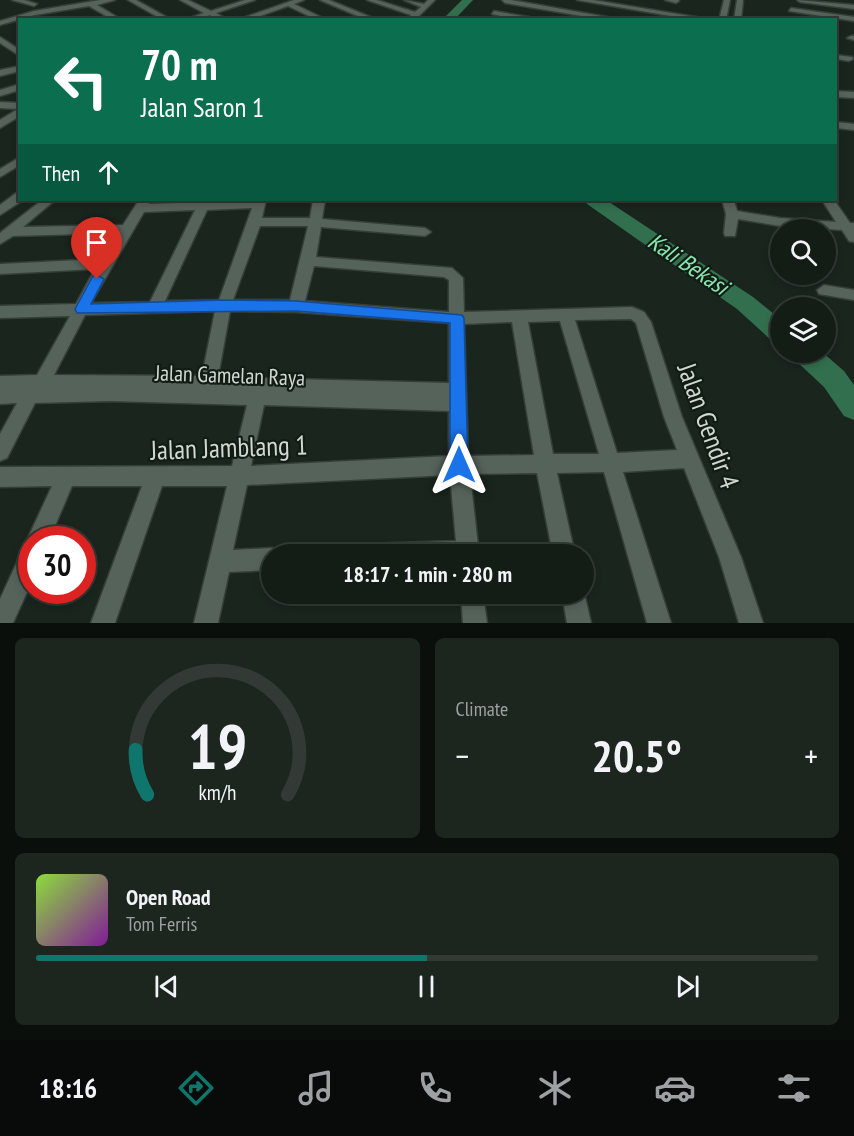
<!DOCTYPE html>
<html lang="en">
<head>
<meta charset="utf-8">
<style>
  :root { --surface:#141c16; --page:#1d251f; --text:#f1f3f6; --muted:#9da1a1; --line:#333a35; --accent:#0f766e }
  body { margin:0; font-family:"PT Sans Narrow",sans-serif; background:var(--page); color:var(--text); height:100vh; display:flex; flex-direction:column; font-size:22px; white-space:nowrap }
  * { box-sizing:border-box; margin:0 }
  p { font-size:20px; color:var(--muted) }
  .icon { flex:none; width:33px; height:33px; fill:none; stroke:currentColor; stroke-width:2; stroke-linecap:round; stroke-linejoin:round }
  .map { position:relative; height:623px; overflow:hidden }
  .panel { display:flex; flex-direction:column; gap:15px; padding:15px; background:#0b0f0c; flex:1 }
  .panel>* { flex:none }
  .hud { position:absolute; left:18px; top:18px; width:819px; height:183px; border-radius:0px; box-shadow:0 3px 9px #0003,0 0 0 2px var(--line); background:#0b6e4f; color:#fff; overflow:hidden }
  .tools { position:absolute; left:770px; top:219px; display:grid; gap:12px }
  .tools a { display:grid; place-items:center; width:66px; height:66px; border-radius:50%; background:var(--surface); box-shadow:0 3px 9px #0003,0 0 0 2px var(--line); font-size:30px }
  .speed { position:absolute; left:18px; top:526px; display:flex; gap:12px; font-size:30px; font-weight:700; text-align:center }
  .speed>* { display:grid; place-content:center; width:78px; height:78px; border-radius:50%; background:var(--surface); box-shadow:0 3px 9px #0003,0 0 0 2px var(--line); line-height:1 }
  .speed .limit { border:9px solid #d22; background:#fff; color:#111 }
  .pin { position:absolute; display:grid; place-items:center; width:51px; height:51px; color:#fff; margin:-62px -26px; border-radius:50% 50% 50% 0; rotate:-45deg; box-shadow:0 0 6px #0007 }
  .pin .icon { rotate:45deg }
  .me { position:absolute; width:66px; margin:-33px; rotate:0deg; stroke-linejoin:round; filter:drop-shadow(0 0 4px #0008) }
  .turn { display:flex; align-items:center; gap:21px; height:126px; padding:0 24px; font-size:27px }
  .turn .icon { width:78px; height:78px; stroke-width:2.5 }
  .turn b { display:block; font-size:42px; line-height:51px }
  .then { display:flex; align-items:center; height:57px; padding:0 24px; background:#0003; gap:12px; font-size:22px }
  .big { font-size:45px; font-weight:800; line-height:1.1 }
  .panel .widget { flex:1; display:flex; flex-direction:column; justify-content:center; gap:9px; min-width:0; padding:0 21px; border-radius:9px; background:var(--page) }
  .panel .dial { align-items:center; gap:0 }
  .dial svg { height:156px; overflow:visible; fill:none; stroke:var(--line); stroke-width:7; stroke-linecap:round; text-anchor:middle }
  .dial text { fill:var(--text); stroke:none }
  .song { display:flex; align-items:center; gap:18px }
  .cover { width:72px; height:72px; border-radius:9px; background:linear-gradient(135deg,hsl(90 70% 55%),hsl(290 70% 35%)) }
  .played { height:6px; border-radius:3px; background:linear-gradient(90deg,var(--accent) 50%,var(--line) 50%) }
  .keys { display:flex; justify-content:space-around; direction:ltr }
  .heat { display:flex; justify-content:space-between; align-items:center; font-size:33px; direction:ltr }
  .panel .tiles { flex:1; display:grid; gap:15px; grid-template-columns:1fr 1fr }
  .widget:last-child { grid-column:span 2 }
  .trip { position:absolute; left:261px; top:544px; width:333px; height:60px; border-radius:30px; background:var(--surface); box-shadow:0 3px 9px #0003,0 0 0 2px var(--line); font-weight:800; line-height:60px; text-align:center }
  .menu { display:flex; height:96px; justify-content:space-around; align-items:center; background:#080b09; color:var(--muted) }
  .menu .icon { width:42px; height:42px }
  .menu .selected { color:var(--accent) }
  .menu b { font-size:27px; color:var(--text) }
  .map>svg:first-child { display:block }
</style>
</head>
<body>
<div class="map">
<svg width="854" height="623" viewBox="0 0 854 623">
  <rect width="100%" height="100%" fill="#1a251e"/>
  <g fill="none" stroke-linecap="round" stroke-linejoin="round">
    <g fill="#326f4e" fill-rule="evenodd">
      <polygon points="462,0 473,0 454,20 442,20"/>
      <polygon points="585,200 606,200 753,297 780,319 780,343 771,340 737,309 587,204"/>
      <polygon points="790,352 822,352 844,371 854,385 854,420 844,416 824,387 794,359"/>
    </g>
    <defs>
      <g id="street">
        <polygon points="12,0 24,0 37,4 34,6"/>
        <polygon points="100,0 115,0 97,5 122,20 113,20 89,6 35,15 0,25 0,21 34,11"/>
        <polygon points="128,0 136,0 172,20 163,20"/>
        <polygon points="180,0 188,0 211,11 245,0 255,0 216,13 228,20 218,20 210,15 196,20 184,20 204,13"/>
        <polygon points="294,0 304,0 294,4 327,20 317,20 288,6 249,20 237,20"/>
        <polygon points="320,0 329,0 378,20 367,20"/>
        <polygon points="367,0 377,0 415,12 421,7 404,0 424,4 428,0 435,0 415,20 407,20 411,15"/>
        <polygon points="502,0 511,0 624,20 605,20 505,3"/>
        <polygon points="577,0 593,0 714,20 694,20"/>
        <polygon points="665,0 679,0 679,1 676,3"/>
        <polygon points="724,0 730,0 726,20 719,20"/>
        <polygon points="737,0 743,0 741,20 734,20"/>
        <polygon points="797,0 854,5 854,9 800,2"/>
        <polygon points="791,8 854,17 854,21 789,11"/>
        <polygon points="494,11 534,18 537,20 519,20 492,14"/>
        <polygon points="851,36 854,36 854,40 847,38"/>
        <polygon points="0,37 20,50 20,56 0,43"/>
        <polygon points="836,55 852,57 853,59 849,61 836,59"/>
        <polygon points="20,66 20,71 0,76 0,70"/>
        <polygon points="20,84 20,90 0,96 0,90"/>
        <polygon points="836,91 854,92 854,98 836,97"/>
        <polygon points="0,102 20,103 20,116 0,128 0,120 18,109 0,108"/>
        <polygon points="836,122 854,124 854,130 836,128"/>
        <polygon points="20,157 20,165 0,177 0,169"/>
        <polygon points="16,193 20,193 20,200 23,200 0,215 0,205"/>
        <path d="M 42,200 L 55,200 L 23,227 L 123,225 L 139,200 L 151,200 L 149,204 L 266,200 L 262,218 L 310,218 L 313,200 L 325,200 L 322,219 L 425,228 L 431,232 L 425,236 L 321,227 L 316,257 L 452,268 L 463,278 L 464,312 L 632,307 L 644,312 L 651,322 L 682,417 L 741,557 L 763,623 L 739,623 L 719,557 L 684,468 L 623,472 L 671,623 L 647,623 L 604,472 L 557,473 L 575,555 L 553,555 L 537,473 L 470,474 L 479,555 L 357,555 L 360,547 L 368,544 L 456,541 L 450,475 L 247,485 L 233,550 L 272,548 L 280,551 L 281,555 L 272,555 L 272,570 L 229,572 L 218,623 L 194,623 L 227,486 L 162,486 L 115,623 L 91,623 L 142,486 L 72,486 L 49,540 L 32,540 L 32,581 L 13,623 L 0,623 L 0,599 L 24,547 L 30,545 L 27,540 L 52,486 L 0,487 L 0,467 L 232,466 L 247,405 L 111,401 L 35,403 L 7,458 L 0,461 L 0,434 L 17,403 L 0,404 L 0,376 L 37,375 L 70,316 L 0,318 L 0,306 L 76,304 L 95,269 L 0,274 L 0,264 L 101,259 L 118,233 L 13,236 L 0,244 L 0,233 ZM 252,208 L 219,300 L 165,301 L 207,210 ZM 195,210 L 150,302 L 91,303 L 144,212 ZM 260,226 L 308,226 L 290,300 L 233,300 ZM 314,266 L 444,277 L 449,280 L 449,312 L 305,301 ZM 215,311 L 202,376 L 54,375 L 85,315 ZM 230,311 L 296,312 L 449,323 L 449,383 L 218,377 ZM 631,319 L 636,323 L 664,417 L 677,450 L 617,453 L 575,320 ZM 560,321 L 599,454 L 553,454 L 528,322 ZM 512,322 L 534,455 L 468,456 L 464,324 ZM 264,405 L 449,411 L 449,456 L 251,466 Z"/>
        <polygon points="722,200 734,200 737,211 780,218 836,222 822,200 834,200 850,223 854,223 854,242 849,241 842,230 780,226 738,219 735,236 725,236 724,233 726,214"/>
        <polygon points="824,285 854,290 854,300 819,294 817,290"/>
        <polygon points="584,592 591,623 567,623 562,594 584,594"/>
        <polygon points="461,594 483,594 487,623 463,623"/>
      </g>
    </defs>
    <use href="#street" stroke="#363e39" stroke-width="3"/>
    <use href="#street" fill="#56635b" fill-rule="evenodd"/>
  </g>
  <polygon fill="#1a73e8" stroke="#114b97" stroke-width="1.5" points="97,275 104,279 91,304 224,300 296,301 462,315 464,318 468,465 465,471 459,474 453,471 450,465 450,323 296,311 77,313 75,309 93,276"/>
  <g text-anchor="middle" stroke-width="4.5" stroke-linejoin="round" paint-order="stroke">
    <g font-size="22" fill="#d1d8d3" stroke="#111c15">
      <text transform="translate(230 375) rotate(2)" y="8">Jalan Gamelan Raya</text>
    </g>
    <g font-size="24" font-style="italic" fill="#8ae4af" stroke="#111c15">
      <text transform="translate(688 264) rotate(34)" y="8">Kali Bekasi</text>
    </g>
    <g font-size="27" fill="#d1d8d3" stroke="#111c15">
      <text transform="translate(708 426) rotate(70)" y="9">Jalan Gendir 4</text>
      <text transform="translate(229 448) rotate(-2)" y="9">Jalan Jamblang 1</text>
    </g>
  </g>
</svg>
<div class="tools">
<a><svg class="icon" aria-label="search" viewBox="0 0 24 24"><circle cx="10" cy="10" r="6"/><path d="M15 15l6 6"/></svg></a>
<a><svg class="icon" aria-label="layers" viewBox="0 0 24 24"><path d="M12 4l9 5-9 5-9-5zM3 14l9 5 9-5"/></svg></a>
</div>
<div class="speed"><div class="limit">30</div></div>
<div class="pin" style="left:97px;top:279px;background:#d93025"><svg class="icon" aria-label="arrive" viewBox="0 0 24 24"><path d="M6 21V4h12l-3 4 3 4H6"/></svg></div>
<svg class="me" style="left:459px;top:465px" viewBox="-20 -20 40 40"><path d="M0-17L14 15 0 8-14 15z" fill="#1a73e8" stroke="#fff" stroke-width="4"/></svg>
<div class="trip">18:17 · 1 min · 280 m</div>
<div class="hud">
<div class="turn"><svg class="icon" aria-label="left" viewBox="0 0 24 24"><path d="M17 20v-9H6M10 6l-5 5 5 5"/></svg><div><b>70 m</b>Jalan Saron 1</div></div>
<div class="then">Then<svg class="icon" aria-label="ahead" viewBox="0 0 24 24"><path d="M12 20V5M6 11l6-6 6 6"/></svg></div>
</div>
</div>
<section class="panel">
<div class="tiles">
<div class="widget dial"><svg viewBox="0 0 100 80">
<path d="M14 69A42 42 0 1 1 86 69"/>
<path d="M14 69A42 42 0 0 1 8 46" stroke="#0f766e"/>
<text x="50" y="56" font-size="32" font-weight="700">19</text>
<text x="50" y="72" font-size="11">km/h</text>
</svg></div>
<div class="widget"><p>Climate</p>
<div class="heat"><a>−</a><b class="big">20.5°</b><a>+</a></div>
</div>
<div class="widget">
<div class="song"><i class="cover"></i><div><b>Open Road</b><p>Tom Ferris</p></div></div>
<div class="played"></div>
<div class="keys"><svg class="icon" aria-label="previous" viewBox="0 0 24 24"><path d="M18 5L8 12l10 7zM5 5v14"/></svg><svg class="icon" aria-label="pause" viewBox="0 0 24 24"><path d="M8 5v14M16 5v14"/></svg><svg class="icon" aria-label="next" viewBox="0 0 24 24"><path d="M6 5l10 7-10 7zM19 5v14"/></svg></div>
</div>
</div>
</section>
<nav class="menu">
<b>18:16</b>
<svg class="icon selected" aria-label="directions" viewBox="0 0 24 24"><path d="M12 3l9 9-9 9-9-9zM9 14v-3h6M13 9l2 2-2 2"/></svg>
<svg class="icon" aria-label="music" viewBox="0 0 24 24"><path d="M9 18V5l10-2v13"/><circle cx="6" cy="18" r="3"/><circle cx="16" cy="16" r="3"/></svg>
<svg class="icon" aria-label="phone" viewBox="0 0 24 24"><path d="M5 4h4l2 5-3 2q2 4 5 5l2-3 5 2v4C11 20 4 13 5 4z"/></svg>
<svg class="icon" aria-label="climate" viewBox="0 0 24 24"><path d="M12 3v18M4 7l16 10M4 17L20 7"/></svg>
<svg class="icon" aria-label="car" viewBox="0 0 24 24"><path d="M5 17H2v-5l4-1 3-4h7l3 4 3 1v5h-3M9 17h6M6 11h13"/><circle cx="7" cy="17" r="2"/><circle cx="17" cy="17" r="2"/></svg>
<svg class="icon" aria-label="filters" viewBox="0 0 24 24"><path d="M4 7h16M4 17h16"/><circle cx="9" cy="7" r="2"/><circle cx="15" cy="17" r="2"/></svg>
</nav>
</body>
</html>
